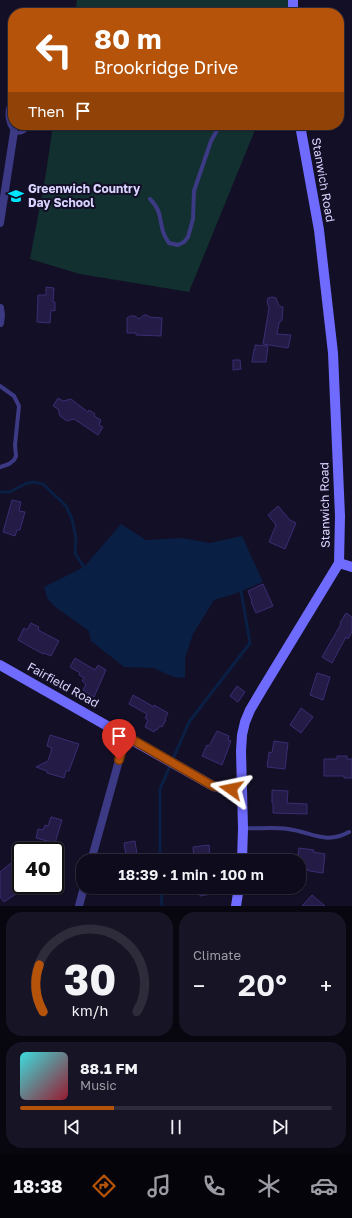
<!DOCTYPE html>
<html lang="en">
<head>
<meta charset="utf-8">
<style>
  :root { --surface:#0e0b1c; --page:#171425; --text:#f1f3f6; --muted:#9b9ba3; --line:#2e2b3b; --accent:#b45309 }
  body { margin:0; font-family:"Golos Text",sans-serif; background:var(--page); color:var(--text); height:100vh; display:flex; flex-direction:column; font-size:15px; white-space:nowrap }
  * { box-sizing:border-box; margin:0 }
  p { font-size:13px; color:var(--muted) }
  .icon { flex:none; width:22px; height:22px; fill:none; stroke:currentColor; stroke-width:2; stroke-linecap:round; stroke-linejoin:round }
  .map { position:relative; height:906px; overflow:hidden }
  .panel { display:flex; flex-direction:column; gap:6px; padding:6px; background:#08060f; flex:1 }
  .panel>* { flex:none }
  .banner { position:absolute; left:8px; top:8px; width:336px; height:122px; border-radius:16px; box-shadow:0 1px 3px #0004,0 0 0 1px var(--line); background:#b45309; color:#fff; overflow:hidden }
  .speed { position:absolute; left:12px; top:842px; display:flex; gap:8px; font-size:20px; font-weight:700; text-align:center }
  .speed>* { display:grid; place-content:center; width:52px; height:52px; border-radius:50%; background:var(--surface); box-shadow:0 1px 3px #0004,0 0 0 1px var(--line); line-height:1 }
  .speed .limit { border:2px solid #111; border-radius:6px; background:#fff; color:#111 }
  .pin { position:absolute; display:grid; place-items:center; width:34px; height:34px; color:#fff; margin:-41px -17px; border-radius:50% 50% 50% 0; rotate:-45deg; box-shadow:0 0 4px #0007 }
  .pin .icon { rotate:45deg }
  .me { position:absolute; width:44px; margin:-22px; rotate:282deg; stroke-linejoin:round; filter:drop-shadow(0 0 3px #0008) }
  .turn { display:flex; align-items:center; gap:14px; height:84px; padding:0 20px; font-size:18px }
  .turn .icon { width:52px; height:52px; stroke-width:2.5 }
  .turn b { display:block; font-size:28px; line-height:34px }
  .then { display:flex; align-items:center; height:38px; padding:0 20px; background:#0003; gap:8px; font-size:15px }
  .big { font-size:30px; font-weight:600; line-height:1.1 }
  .panel .card { flex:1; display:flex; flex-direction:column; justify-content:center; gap:6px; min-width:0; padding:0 14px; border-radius:16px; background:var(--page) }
  .panel .dial { align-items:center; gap:0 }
  .dial svg { height:104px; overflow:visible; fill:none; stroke:var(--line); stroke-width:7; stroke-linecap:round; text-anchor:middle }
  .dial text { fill:var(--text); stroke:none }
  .song { display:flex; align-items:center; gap:12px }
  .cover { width:48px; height:48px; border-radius:6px; background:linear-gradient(135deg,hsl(180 70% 55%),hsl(350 70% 35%)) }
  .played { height:4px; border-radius:2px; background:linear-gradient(90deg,var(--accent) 30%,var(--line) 30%) }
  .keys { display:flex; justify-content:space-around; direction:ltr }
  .heat { display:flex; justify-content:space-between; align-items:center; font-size:22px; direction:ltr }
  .panel .tiles { flex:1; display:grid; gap:6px; grid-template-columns:1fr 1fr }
  .card:last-child { grid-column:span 2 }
  .trip { position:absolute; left:76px; top:854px; width:230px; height:40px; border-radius:16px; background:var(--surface); box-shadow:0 1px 3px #0004,0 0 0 1px var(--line); font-weight:600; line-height:40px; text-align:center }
  .tabs { display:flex; height:64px; justify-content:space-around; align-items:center; background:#06040b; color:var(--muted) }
  .tabs .icon { width:28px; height:28px }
  .tabs .on { color:var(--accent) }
  .tabs b { font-size:18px; color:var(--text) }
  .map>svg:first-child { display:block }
</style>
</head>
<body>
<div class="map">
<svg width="352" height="906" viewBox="0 0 352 906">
  <rect width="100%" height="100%" fill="#130f26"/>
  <g fill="#12302f">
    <polygon points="77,0 290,0 289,13 75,13"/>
    <polygon points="53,125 257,125 189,292 80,274 30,259 46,173"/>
  </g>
  <polygon fill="#0a1f44" points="121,524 146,540 182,538 210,543 242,536 263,582 237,593 214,600 193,634 185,658 185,678 173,677 154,668 124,667 91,641 89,631 54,606 47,598 44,587 84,567"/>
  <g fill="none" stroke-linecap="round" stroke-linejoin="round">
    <g stroke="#0a1f44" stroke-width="3">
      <polyline points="0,492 10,492 25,484 33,482 43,484 66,506 72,519 76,538 75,553 84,567 87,568"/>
      <polyline points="160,861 160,789 189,722 250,643 241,591 239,590"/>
      <polyline points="161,887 162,906"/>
    </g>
  </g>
  <g fill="#241b47" stroke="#3b2d73">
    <polygon points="46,287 54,288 53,302 55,302 55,311 51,310 50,323 37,322 38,295 46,295"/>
    <polygon points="273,297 276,298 279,306 283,307 282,320 279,323 277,334 291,335 288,348 263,344 269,308 267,302 268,298"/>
    <polygon points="144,315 147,315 149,317 162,318 161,336 136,335 136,333 127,333 127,318 130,316 135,316 139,319"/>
    <polygon points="255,345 268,346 266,362 252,362 254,349 255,349"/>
    <polygon points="233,360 240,360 241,369 233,370"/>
    <polygon points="58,398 63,401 71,399 88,412 89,410 95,414 94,416 101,420 99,425 103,427 98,435 74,419 67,421 60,416 58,409 53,406"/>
    <polygon points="12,500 21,502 19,511 25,512 20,530 17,530 15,536 3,532"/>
    <polygon points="278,506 290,520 296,523 285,549 269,542 276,525 268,515"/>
    <polygon points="263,584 273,606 256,613 251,602 252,601 248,591"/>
    <polygon points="346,613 352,617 352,632 348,639 346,637 332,663 322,657 341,624 340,623"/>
    <polygon points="31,623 39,627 38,630 59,641 51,656 44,653 43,654 18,640 24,628 27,630"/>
    <polygon points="75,658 95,670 98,665 106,670 94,697 83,690 86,684 82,681 84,678 79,675 80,673 70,667"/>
    <polygon points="317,673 330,677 323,700 310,695"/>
    <polygon points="237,686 245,692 238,702 230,696"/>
    <polygon points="133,695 154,707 154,705 168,713 165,719 166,720 162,727 160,726 157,730 155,730 154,732 145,727 148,720 145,718 147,714 129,704"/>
    <polygon points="301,708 313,717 301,733 290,725"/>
    <polygon points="217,731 229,736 228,740 231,741 222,765 202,756 207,745 209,746"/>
    <polygon points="50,735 79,744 69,771 66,771 64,778 47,773 47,771 36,767 48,761 52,748 47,746"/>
    <polygon points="274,741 288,743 285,769 267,767 269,752 272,753"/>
    <polygon points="337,756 347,756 347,759 352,759 352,778 344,778 344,776 324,776 324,759 337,759"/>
    <polygon points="272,790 288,791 287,803 307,804 307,814 273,813 273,803 272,803"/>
    <polygon points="51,817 62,820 55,843 36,838 38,829 43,830 45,825 48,826"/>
    <polygon points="135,841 138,861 127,861 124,843"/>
    <polygon points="209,845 210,856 209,857 209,861 196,861 195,858 194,858 193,847"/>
    <polygon points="299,848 314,850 313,852 325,854 323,873 310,871 307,870 308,869 299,868 299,861 297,861"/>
    <polygon points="17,858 21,862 22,890 4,902 0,897 0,872"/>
    <polygon points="199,887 212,887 212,894 200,896"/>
    <polygon points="312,895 325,906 302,906"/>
  </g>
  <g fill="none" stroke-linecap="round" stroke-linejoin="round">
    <g stroke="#3d3a85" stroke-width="4">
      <path d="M 13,100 C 0,110 12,149 30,125"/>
      <path d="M 150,199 C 154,203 157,207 159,213 C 162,225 161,232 169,243 L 178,245 L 184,242 L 188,237 L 193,219 L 194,191 L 211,141 L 220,125"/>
      <polyline points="0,386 14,396 19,406 15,445 16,456 14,460 9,464 0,467"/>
      <path d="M 243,828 C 258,829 273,827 288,829 C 312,832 325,845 349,832"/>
    </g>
    <g stroke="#3d3a85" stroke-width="8">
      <polyline points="0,223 14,132"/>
      <polyline points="0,308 1,315 0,323"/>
      <polyline points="91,861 123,746 128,737"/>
      <polyline points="79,906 84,887"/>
    </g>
    <g stroke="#6f6bff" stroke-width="10">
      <polyline points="293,13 293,0"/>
      <polyline points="339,563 352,567"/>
      <polyline points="0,665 213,786 223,788 242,790"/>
      <polyline points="242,861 243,828 241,751 242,735 245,722 250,710 263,688 339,563 340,516 333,353 319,230 300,125"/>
      <polyline points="236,906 239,887"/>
    </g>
  </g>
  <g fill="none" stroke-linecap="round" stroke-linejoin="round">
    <defs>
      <polyline id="route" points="119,760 123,746 128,737 213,786 231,789"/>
    </defs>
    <use href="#route" stroke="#753606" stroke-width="10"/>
    <use href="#route" stroke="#b45309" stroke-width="7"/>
  </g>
  <defs>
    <symbol id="school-bare" viewBox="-9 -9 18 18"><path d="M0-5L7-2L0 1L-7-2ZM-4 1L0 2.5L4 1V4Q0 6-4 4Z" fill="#00e5ff" stroke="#130f26" stroke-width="2.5" paint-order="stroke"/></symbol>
  </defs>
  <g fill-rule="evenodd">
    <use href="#school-bare" x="5" y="185" width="22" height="22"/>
  </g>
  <g text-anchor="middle" stroke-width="4" stroke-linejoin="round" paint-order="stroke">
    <g font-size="12" fill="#d9d4ff" stroke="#130f26">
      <text transform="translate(323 180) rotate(80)" y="4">Stanwich Road</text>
      <text transform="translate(325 505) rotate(-91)" y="4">Stanwich Road</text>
      <text transform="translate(63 685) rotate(29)" y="4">Fairfield Road</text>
    </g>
    <g font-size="12" font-weight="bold" fill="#d9d4ff" stroke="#130f26" text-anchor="start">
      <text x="28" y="193">Greenwich Country<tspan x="28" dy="14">Day School</tspan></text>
    </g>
  </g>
</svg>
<div class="speed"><div class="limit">40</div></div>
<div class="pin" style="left:119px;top:760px;background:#d93025"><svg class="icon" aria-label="arrive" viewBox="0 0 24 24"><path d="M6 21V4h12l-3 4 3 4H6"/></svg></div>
<svg class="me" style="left:231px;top:789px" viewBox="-20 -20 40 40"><path d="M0-17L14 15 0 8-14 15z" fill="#b45309" stroke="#fff" stroke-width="4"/></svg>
<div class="trip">18:39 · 1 min · 100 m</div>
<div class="banner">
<div class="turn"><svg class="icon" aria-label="left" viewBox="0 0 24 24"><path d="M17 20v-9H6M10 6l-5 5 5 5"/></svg><div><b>80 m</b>Brookridge Drive</div></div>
<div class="then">Then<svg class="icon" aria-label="arrive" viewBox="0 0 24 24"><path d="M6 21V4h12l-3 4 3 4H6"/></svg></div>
</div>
</div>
<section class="panel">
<div class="tiles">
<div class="card dial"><svg viewBox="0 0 100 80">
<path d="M14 69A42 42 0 1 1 86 69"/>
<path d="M14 69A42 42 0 0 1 11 33" stroke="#b45309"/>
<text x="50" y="56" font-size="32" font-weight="700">30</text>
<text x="50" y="72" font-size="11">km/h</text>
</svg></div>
<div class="card"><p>Climate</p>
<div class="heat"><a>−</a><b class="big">20°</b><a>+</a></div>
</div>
<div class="card">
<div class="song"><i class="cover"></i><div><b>88.1 FM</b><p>Music</p></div></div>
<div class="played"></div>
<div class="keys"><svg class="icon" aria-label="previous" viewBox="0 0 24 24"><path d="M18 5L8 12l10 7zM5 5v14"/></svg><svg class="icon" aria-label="pause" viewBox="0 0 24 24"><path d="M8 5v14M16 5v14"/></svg><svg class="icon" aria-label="next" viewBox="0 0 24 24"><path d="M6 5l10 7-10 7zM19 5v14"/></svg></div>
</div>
</div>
</section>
<nav class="tabs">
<b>18:38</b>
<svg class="icon on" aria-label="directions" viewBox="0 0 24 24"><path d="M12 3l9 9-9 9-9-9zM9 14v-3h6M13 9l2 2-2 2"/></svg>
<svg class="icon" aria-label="music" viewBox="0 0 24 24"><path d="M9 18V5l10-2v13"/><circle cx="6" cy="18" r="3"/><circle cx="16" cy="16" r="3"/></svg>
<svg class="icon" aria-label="phone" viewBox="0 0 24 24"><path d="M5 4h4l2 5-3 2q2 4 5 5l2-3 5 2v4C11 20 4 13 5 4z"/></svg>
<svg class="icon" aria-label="climate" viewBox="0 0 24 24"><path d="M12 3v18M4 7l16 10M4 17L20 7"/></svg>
<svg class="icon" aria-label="car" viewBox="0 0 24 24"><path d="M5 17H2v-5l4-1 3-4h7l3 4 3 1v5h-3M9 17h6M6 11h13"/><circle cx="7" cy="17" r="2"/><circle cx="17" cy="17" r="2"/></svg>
</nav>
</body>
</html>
